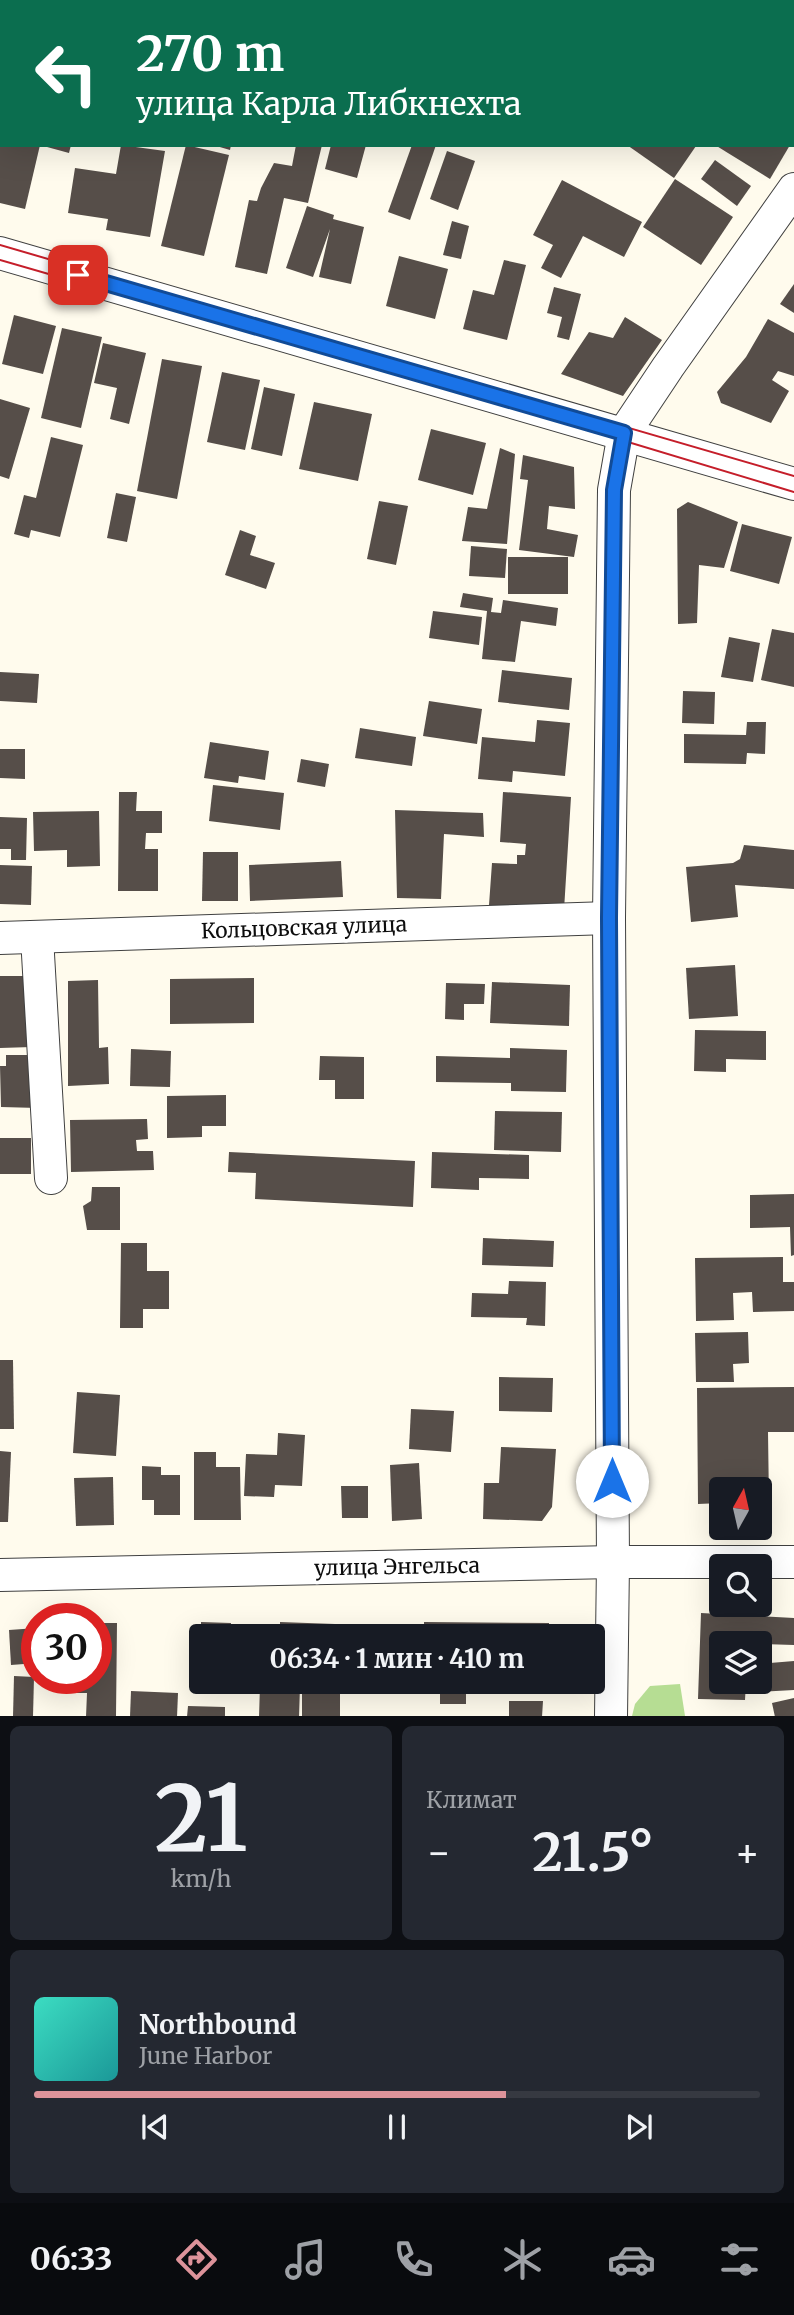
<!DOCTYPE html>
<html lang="ru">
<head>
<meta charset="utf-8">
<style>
  :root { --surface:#171b24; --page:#242831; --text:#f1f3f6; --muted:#9ea1a6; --line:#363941; --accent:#dd939a }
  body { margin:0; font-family:Merriweather,serif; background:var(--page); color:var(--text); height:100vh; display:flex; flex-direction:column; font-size:26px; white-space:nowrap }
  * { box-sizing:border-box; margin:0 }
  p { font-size:23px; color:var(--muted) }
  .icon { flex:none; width:38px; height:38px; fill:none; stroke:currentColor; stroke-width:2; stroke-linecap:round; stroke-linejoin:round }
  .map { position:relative; height:1716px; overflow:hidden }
  .sheet { display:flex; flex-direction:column; gap:10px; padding:10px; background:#0d0f14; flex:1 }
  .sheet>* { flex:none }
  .hud { position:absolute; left:0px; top:0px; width:794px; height:147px; box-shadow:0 7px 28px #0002; background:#0b6e4f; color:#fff; overflow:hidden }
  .needle { width:46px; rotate:8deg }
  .fabs { position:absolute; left:709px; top:1477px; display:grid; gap:14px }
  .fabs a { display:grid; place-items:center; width:63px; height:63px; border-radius:7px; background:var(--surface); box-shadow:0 7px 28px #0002; font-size:35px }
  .speed { position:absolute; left:21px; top:1603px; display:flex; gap:14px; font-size:35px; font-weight:700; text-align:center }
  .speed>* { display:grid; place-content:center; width:91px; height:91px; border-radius:50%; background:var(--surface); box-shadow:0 7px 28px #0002; line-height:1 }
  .speed .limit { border:10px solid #d22; background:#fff; color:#111 }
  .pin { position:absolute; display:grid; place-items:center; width:60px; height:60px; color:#fff; margin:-30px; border-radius:14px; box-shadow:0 4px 10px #0006 }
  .me { position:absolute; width:77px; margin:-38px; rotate:0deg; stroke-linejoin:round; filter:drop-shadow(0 0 5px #0008) }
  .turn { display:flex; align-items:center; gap:24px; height:147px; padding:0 21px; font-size:32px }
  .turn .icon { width:91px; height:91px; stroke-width:2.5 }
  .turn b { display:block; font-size:49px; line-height:60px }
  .big { font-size:52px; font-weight:700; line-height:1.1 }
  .sheet .widget { flex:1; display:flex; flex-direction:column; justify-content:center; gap:10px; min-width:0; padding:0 24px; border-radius:10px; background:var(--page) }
  .sheet .dial { align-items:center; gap:0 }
  .dial b { font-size:91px; line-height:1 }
  .song { display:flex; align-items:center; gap:21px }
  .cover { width:84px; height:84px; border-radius:10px; background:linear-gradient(135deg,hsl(170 70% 55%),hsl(180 70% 35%)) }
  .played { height:7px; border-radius:4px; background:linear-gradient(90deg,var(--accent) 65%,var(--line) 65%) }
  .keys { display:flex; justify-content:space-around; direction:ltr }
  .heat { display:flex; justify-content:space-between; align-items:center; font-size:38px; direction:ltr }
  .sheet .tiles { flex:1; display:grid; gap:10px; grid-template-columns:1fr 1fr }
  .widget:last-child { grid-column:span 2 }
  .trip { position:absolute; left:189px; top:1624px; width:416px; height:70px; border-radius:7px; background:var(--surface); box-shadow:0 7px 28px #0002; font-weight:700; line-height:70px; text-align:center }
  .tab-bar { display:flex; height:112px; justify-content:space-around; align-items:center; background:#090b0e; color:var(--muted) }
  .tab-bar .icon { width:49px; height:49px }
  .tab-bar .selected { color:var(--accent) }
  .tab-bar b { font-size:32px; color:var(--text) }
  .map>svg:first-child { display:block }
</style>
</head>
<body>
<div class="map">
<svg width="794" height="1717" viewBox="0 0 794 1717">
  <rect width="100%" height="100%" fill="#fffbed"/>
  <polygon fill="#b6dd93" points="680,1684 685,1716 632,1716 635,1704 650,1686"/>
  <g fill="#564e49">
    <polygon points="0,145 40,145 25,209 0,203"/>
    <polygon points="47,145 71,145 69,153 47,147"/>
    <polygon points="121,145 165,151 150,237 106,230 108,219 68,213 75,168 116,174"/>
    <polygon points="186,145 229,155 204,256 161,246"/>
    <polygon points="213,145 231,145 230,150"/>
    <polygon points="296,145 322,145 308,203 284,198 267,274 235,267 249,200 257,201 261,188 274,163 292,166"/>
    <polygon points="331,145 366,145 357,178 325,169"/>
    <polygon points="412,145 436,145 410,220 388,212"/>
    <polygon points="627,145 694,145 696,146 674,178"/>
    <polygon points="715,145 790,145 770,179"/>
    <polygon points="447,151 475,161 458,210 430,199"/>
    <polygon points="715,160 751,186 737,206 701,179"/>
    <polygon points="675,179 733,217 701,265 643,227"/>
    <polygon points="562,180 642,222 624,257 583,236 561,278 541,268 553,245 533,235"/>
    <polygon points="307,206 334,215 333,219 364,227 351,284 319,277 330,229 313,277 286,268"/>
    <polygon points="452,221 469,226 461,259 443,255"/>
    <polygon points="399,256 448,269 435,319 386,306"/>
    <polygon points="504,260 526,265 507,340 463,329 473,290 494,295"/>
    <polygon points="794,284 794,313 780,304"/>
    <polygon points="554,287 581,294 569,340 557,337 562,317 547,313"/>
    <polygon points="14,315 56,326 43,374 2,364"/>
    <polygon points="625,317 662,340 623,396 561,374 589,332 613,338"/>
    <polygon points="768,319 794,333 794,376 778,371 772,380 789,391 771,423 721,403 717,392 746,357"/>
    <polygon points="62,328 102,337 81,428 41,418"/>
    <polygon points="103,343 146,353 129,424 110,419 117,388 94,383"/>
    <polygon points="162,359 202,366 177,499 137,491"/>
    <polygon points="222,372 260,380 245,450 207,442"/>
    <polygon points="264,387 295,394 282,456 251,449"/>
    <polygon points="0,399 30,408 9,479 0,476"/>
    <polygon points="314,402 372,414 358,481 299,469"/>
    <polygon points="431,429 486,443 473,495 418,480"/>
    <polygon points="51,437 83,445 60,537 31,530 29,538 14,534 24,495 36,498"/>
    <polygon points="500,448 515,454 507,544 462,541 468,507 487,509"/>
    <polygon points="523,455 574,467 575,509 549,506 547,529 578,535 574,557 519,550 528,480 520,479"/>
    <polygon points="116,493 136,497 127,542 107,538"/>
    <polygon points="379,501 408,506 396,565 367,559"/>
    <polygon points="688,502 738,522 724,568 699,565 697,623 678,624 677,509"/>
    <polygon points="742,524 792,537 779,584 730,571"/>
    <polygon points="240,530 256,536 250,555 275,563 266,589 225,575"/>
    <polygon points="471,546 507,549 505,578 469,576"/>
    <rect x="508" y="557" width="60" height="37"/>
    <polygon points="463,593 493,598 491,612 501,613 503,600 558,608 556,626 521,621 515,662 482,659 487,611 460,607"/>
    <polygon points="433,611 482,617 479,645 429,638"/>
    <polygon points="772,629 794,633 794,687 761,680"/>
    <polygon points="729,637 760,643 753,682 721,677"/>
    <polygon points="502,670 572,678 569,710 498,702"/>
    <polygon points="0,672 39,674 37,703 0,701"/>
    <polygon points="683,691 715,692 714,724 682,723"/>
    <polygon points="429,701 482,709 477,744 423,736"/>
    <polygon points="537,720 570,723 565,776 513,771 512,782 478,779 482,737 535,742"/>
    <polygon points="747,722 766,722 765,754 747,753 746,764 684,763 684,734 746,735"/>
    <polygon points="360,728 416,737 412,766 355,758"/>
    <polygon points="210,742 269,751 265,780 239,776 238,783 204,778"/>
    <polygon points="0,749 25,749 25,779 0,778"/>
    <polygon points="301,759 329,764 325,787 297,782"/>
    <polygon points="213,785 284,793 280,830 209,821"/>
    <polygon points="119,792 137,792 136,811 162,811 162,833 146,833 145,849 158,849 158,891 118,891"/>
    <polygon points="503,792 571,797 564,910 489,905 492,863 517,864 517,855 525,855 526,844 500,842"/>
    <polygon points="395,810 483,813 484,837 444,834 441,899 397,898"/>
    <polygon points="99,811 100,866 67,867 67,850 34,851 33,812"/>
    <polygon points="0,817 27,818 26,860 11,860 11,849 0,849"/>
    <polygon points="744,845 794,850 794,889 735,885 738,917 691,922 686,867 733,863 740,859"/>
    <polygon points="203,852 238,852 238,901 202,901"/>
    <polygon points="341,861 343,897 250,901 249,865"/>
    <polygon points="0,865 32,866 31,905 0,904"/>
    <polygon points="735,965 738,1016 689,1019 686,968"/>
    <polygon points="0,976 31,976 32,1047 0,1048"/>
    <polygon points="254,978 254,1023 170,1024 170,979"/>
    <polygon points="98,980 99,1048 108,1047 109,1084 68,1086 68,981"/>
    <polygon points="492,982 570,985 569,1026 490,1023"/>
    <polygon points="446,983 485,984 484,1004 464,1004 464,1020 445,1019"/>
    <polygon points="695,1030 766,1031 766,1060 726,1059 726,1072 694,1071"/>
    <polygon points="510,1048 567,1050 566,1092 511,1091 511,1083 436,1082 436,1056 510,1058"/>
    <polygon points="131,1049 171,1051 170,1087 130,1086"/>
    <polygon points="6,1055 38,1055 38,1108 1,1107 0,1066 6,1066"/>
    <polygon points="320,1056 364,1057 364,1099 335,1099 335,1080 319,1080"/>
    <polygon points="226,1095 226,1126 202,1126 202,1137 167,1138 167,1096"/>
    <polygon points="495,1111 562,1112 561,1152 494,1150"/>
    <polygon points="147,1119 148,1139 136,1140 137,1151 153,1151 154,1170 71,1172 70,1120"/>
    <rect x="0" y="1138" width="31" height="36"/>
    <polygon points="229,1152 415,1161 413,1207 255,1199 256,1173 228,1172"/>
    <polygon points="432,1152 529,1155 529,1179 479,1178 479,1190 431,1188"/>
    <polygon points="92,1187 120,1187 120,1230 87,1230 83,1206 91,1201"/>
    <polygon points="794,1194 794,1255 791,1256 790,1227 750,1228 750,1195"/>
    <polygon points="483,1238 554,1241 553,1267 482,1265"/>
    <polygon points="121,1243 147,1243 147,1271 169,1271 169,1309 143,1309 143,1328 120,1328"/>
    <polygon points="783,1257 783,1282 794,1282 794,1311 753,1312 752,1292 733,1293 734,1320 696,1321 695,1258"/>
    <polygon points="509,1281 546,1282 545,1326 526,1325 527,1318 471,1317 472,1293 508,1294"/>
    <polygon points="748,1332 749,1363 733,1364 734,1382 696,1382 695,1333"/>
    <polygon points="0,1360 13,1360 14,1429 0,1429"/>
    <polygon points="499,1377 553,1378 552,1412 499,1411"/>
    <polygon points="794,1387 794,1432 768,1432 769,1503 760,1503 760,1489 721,1489 721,1503 698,1504 697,1388"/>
    <polygon points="77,1392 120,1395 116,1456 73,1453"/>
    <polygon points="411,1409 454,1411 451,1452 409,1449"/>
    <polygon points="278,1433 305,1435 302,1486 275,1485 274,1497 244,1496 246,1454 277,1455"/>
    <polygon points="501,1447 556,1449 552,1507 542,1521 483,1519 484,1483 499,1483"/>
    <polygon points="0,1451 11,1452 8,1522 0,1522"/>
    <polygon points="194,1452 216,1452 216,1467 240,1467 241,1520 194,1520"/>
    <polygon points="419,1463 422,1519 392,1521 390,1465"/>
    <polygon points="142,1466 161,1467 161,1475 180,1475 180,1515 154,1515 154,1500 142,1500"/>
    <polygon points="113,1477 114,1525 76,1526 74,1478"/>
    <polygon points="341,1486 368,1486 368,1518 342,1518"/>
    <polygon points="701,1613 794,1618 794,1645 721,1643 721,1682 746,1682 745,1700 698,1699"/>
    <polygon points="201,1622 231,1623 230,1636 201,1636"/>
    <polygon points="280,1622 335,1624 335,1636 280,1636"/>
    <polygon points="424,1622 549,1623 549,1636 424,1636"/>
    <polygon points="96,1623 117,1623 116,1717 86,1717 87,1693 75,1693 75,1678 96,1678"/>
    <polygon points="37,1628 37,1663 11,1665 9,1630"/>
    <polygon points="794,1661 794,1690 756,1692 755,1682 760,1682 760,1671 770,1671 770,1663"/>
    <polygon points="14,1676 34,1677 33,1717 13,1717"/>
    <rect x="440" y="1682" width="26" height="22"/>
    <polygon points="260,1685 300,1686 299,1717 259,1717"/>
    <polygon points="302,1688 340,1689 340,1717 302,1717"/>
    <polygon points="131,1691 178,1693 177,1717 130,1717"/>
    <polygon points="794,1698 794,1717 775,1717 772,1703"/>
    <polygon points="509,1701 543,1701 542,1717 509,1717"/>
    <polygon points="188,1706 225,1707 225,1717 187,1717"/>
  </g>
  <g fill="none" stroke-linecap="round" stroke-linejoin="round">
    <defs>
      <g id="minor">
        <polyline points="545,2 546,0"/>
        <polyline points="0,253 794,484"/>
        <polyline points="37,937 51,1178"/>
        <polyline points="0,938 609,918"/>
        <polyline points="0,1575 613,1562 794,1562"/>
        <polyline points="611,1717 613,1562 609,918 614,490 624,433 668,367 794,189"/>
      </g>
    </defs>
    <use href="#minor" stroke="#404040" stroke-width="34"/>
    <use href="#minor" stroke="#fff" stroke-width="32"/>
    <g stroke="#c51e2a" stroke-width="2">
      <polyline points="0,245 794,476"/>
      <polyline points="0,260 565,423 794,492"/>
    </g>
  </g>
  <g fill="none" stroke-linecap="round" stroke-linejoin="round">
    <defs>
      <polyline id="route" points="78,275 624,433 614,490 609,918 612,1481"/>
    </defs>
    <use href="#route" stroke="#114b97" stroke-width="18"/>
    <use href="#route" stroke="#1a73e8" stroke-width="12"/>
  </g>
  <g text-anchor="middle" stroke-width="7" stroke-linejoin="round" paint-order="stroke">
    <g font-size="21" fill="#0d0d0d" stroke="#fff">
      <text transform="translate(304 928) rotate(-2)" y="7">Кольцовская улица</text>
      <text transform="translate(397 1567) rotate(-1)" y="7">улица Энгельса</text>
    </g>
  </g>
</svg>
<div class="fabs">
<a><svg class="needle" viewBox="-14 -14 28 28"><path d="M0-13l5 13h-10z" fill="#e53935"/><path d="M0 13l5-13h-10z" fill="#9ea1a6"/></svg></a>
<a><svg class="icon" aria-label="search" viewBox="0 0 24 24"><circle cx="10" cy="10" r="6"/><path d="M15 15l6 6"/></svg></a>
<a><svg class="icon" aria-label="layers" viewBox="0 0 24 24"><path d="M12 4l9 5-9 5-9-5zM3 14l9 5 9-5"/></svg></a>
</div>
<div class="speed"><div class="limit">30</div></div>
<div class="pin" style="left:78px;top:275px;background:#d93025"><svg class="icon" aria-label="arrive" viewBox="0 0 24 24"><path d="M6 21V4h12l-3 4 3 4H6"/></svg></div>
<svg class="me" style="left:612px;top:1481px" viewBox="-20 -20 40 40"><circle r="19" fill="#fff"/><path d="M0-13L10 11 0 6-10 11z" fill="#1a73e8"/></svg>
<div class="trip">06:34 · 1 мин · 410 m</div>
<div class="hud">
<div class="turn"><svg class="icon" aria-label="left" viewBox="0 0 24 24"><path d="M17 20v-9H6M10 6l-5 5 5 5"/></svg><div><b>270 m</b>улица Карла Либкнехта</div></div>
</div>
</div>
<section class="sheet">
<div class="tiles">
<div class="widget dial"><b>21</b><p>km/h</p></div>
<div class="widget"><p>Климат</p>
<div class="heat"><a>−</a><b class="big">21.5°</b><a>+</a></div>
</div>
<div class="widget">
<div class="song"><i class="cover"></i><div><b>Northbound</b><p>June Harbor</p></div></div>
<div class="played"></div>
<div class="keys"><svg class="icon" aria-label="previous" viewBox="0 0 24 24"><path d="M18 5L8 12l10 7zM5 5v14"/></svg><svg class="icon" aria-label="pause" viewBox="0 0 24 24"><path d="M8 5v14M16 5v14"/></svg><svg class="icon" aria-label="next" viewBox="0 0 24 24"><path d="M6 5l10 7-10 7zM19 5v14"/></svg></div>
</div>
</div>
</section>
<nav class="tab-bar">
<b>06:33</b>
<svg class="icon selected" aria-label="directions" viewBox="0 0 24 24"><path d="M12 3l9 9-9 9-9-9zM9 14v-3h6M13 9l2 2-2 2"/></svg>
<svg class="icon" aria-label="music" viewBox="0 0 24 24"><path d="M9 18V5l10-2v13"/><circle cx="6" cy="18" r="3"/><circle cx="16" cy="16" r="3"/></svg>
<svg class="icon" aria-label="phone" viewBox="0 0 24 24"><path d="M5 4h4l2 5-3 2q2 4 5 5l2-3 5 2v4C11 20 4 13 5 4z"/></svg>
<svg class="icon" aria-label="climate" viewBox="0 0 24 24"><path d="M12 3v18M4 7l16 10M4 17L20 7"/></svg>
<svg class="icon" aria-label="car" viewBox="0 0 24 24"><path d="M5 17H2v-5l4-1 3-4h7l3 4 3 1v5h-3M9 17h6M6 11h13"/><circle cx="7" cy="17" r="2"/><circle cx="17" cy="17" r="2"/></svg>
<svg class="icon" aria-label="filters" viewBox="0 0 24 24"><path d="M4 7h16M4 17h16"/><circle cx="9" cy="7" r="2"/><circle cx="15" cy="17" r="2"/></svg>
</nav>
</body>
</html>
